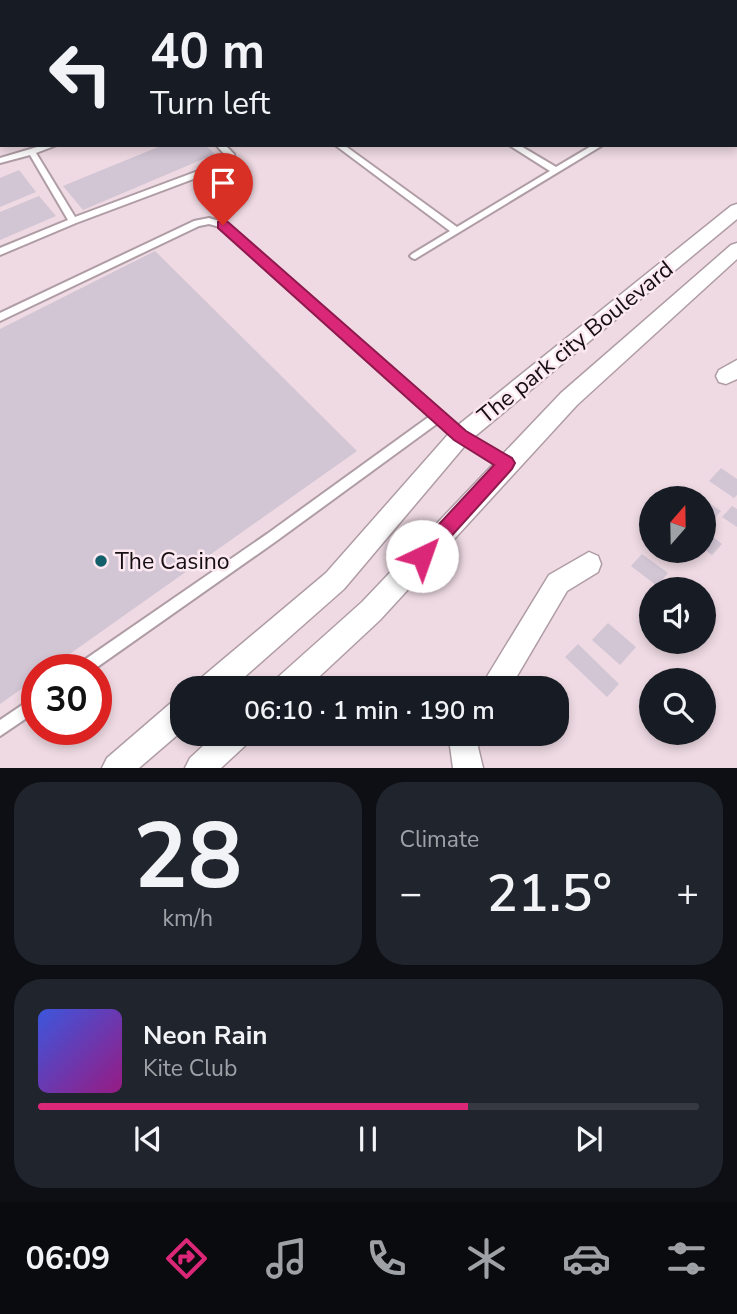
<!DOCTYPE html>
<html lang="en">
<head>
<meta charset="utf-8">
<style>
  :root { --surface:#171b24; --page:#20242c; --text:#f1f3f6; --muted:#9ea1a6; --line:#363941; --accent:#db2777 }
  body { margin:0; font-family:"Nunito Sans",sans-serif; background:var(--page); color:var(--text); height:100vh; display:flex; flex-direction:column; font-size:26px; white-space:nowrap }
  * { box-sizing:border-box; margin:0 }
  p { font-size:23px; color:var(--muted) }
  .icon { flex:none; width:38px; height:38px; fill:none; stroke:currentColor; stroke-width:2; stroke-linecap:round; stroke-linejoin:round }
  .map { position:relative; height:768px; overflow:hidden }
  .side { display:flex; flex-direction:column; gap:14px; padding:14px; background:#0d0f14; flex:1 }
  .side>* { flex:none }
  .banner { position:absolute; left:0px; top:0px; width:738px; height:147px; box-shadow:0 4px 10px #0003; background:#171b24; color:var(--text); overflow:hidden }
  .needle { width:46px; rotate:20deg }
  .controls { position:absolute; left:639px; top:486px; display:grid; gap:14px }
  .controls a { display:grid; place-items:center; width:77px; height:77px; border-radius:50%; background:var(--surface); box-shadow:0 4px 10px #0003; font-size:35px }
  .speed { position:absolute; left:21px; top:654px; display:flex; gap:14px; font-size:35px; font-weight:700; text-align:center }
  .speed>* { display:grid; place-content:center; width:91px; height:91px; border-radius:50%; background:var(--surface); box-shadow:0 4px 10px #0003; line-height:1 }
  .speed .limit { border:10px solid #d22; background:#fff; color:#111 }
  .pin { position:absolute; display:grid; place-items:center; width:60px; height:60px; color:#fff; margin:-72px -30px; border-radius:50% 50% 50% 0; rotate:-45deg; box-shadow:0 0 7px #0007 }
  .pin .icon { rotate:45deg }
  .me { position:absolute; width:77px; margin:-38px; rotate:42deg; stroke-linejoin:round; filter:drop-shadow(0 0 5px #0008) }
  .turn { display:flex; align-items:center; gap:24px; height:147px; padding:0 35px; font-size:32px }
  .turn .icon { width:91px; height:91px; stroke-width:2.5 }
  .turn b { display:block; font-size:49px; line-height:60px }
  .big { font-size:52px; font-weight:600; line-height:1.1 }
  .side .tile { flex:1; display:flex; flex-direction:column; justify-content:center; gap:10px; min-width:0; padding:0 24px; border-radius:28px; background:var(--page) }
  .side .dial { align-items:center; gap:0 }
  .dial b { font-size:91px; line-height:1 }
  .song { display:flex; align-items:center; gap:21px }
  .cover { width:84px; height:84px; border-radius:10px; background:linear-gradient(135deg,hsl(230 70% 55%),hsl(310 70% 35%)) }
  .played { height:7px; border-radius:4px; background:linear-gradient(90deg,var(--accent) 65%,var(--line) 65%) }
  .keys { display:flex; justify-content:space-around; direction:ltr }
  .heat { display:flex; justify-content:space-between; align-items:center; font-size:38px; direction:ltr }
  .side .tiles { flex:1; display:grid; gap:14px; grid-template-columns:1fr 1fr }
  .tile:last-child { grid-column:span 2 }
  .trip { position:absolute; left:170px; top:676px; width:399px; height:70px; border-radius:28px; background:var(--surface); box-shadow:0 4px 10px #0003; font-weight:600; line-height:70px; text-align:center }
  .dock { display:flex; height:112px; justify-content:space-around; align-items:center; background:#090b0e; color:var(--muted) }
  .dock .icon { width:49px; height:49px }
  .dock .active { color:var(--accent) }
  .dock b { font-size:32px; color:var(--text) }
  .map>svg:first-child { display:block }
</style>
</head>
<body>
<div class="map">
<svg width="737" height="768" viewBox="0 0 737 768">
  <rect width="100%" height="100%" fill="#efdae3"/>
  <g fill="#d2c5d4">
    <polygon points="163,145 205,145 215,154 83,210 63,186"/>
    <polygon points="19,170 36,192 0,207 0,178"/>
    <polygon points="39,196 56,216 0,240 0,212"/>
    <polygon points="155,251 357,451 47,670 37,670 37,678 0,704 0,329"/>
    <polygon points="721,468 737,479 737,495 734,498 709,481"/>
    <polygon points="709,503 721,511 713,520 704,513 704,508"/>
    <polygon points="732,506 737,509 737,527 722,517"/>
    <polygon points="704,530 722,544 712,555 704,549"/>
    <polygon points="642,554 668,573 657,586 631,566"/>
    <polygon points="608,623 636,647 620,665 592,640"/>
    <polygon points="578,644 619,684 607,697 565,657"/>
  </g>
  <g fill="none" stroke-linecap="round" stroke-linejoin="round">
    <defs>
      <g id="lane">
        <polygon points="418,0 425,0 427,2 419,2"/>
        <polygon points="503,0 511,0 510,2 501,2"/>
        <polygon points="556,0 563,0 565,2 557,2"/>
        <polygon points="700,0 708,0 710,2 701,2"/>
        <polygon points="44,145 57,145 36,153 75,217 222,162 227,159 227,157 216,145 225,145 234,154 235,160 228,166 76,223 0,255 0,248 68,220 30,155 0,163 0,158"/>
        <polygon points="335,145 344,145 457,227 550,171 509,145 519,145 556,167 593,145 603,145 415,259 412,258 410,256 412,254 450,231"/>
        <polygon points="209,218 226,223 464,433 510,460 512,463 510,466 506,468 502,466 456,439 438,423 275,542 93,670 75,670 77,665 267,534 430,416 220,227 209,224 199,226 0,321 0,313 194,221"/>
        <polygon points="37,695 37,711 0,736 0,720"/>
      </g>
      <g id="street">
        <polygon points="0,97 2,97 0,107"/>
        <polygon points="737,204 737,219 468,442 344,589 232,688 197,688 201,678 326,573 452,430 731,206"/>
        <polygon points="737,243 737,259 577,405 380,620 307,688 273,688 277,678 362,602 561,393 731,245"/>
        <polygon points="737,360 737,379 726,384 719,382 716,376 719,370"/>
        <polygon points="589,552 598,556 601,564 598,572 567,591 510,688 480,688 549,575"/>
        <polygon points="182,698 182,731 139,768 102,768 107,758 172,702"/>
        <polygon points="217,733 252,733 248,743 221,768 185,768 190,758"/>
        <polygon points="455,733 484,733 478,747 483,768 453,768 450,746"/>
      </g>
    </defs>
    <use href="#lane" stroke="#af9ca4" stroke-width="4"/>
    <use href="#street" stroke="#af9ca4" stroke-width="3"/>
    <use href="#lane" fill="#fff" fill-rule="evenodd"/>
    <use href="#street" fill="#fff" fill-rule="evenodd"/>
  </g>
  <polygon fill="#db2777" stroke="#8e194d" stroke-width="2" points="223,220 228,222 466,431 512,458 515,463 512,469 428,562 422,564 415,562 412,556 415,550 494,465 454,440 218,228 218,222"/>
  <circle fill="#13606c" stroke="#fce8f0" stroke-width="2.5" cx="101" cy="561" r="7"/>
  <g text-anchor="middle" stroke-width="5" stroke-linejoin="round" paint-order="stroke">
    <g font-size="23" fill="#160f12" stroke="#fce8f0">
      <text transform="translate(575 342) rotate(-39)" y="8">The park city Boulevard</text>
    </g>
    <g font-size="23" fill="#160f12" stroke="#fce8f0" text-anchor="start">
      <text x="115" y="569">The Casino</text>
    </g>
  </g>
</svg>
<div class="controls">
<a><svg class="needle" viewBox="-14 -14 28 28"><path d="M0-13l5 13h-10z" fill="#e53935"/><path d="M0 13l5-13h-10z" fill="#9ea1a6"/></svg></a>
<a><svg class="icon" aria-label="sound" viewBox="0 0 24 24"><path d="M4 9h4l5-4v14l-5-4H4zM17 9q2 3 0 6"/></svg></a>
<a><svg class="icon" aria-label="search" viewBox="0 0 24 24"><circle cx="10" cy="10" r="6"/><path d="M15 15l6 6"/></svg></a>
</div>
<div class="speed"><div class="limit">30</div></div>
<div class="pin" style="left:223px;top:225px;background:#d93025"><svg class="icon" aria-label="arrive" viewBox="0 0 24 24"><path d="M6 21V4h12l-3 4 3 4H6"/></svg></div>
<svg class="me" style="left:422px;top:556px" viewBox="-20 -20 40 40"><circle r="19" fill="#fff"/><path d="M0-13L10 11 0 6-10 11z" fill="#db2777"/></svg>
<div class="trip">06:10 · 1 min · 190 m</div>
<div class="banner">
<div class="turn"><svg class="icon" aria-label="left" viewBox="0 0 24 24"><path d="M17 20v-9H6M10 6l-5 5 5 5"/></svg><div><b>40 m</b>Turn left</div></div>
</div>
</div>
<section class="side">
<div class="tiles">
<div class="tile dial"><b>28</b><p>km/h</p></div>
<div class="tile"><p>Climate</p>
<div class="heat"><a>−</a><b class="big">21.5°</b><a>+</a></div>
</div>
<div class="tile">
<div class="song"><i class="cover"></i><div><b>Neon Rain</b><p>Kite Club</p></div></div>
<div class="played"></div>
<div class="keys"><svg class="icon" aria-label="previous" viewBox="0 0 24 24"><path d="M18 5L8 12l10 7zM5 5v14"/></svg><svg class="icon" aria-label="pause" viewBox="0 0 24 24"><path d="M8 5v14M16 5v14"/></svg><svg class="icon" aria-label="next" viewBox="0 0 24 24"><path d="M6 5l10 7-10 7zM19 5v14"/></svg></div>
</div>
</div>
</section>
<nav class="dock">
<b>06:09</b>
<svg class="icon active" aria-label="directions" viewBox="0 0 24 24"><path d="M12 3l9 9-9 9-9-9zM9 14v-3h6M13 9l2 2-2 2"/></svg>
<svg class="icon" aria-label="music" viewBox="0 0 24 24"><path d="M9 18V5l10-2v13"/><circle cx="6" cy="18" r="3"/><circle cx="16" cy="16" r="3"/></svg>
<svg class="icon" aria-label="phone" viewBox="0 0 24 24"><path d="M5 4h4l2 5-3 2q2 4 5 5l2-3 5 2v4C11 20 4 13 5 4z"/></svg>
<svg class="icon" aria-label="climate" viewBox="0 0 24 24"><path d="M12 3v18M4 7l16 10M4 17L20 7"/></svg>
<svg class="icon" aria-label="car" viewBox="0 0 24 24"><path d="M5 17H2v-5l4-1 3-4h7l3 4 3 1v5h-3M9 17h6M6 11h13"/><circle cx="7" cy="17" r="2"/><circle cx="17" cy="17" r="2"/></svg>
<svg class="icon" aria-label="filters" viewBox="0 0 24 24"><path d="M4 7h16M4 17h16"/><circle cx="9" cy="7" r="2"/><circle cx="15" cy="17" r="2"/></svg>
</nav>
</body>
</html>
